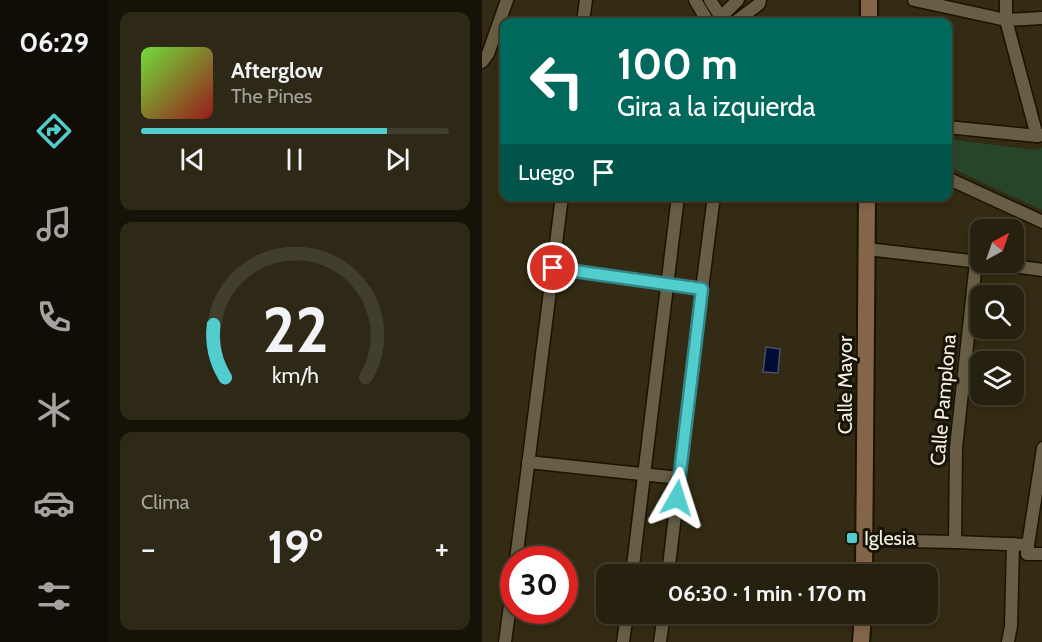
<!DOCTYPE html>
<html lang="es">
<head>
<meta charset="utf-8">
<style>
  :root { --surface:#26200e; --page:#2e2817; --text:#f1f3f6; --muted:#a4a39e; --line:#423e2e; --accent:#52cdce }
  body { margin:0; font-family:Cabin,sans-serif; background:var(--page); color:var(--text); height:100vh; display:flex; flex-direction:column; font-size:22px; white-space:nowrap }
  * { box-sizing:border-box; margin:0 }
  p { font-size:20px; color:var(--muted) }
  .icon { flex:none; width:33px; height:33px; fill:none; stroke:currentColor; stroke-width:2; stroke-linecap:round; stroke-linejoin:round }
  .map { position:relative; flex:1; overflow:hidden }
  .panel { display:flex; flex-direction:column; gap:12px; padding:12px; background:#151208; width:374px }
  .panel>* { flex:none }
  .hud { position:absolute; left:18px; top:18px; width:452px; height:183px; border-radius:12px; box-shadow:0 3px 9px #0003,0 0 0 2px var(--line); background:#00695c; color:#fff; overflow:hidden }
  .needle { width:39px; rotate:40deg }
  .controls { position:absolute; left:488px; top:219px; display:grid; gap:12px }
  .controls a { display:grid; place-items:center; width:54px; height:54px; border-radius:12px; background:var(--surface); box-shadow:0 3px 9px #0003,0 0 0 2px var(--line); font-size:30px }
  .speed { position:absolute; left:18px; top:546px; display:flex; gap:12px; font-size:30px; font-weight:700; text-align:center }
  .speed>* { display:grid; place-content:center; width:78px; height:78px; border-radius:50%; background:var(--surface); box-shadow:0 3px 9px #0003,0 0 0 2px var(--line); line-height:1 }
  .speed .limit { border:9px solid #d22; background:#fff; color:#111 }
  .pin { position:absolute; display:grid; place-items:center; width:51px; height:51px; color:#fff; margin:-26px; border:3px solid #fff; border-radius:50%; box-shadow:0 2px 6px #0007 }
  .me { position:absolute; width:66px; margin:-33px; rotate:6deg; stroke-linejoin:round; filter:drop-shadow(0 0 4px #0008) }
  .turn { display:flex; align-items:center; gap:21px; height:126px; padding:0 18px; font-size:27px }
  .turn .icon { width:78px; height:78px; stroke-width:2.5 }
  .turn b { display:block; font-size:42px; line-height:51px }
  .then { display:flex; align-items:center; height:57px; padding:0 18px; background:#0003; gap:12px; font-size:22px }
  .big { font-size:45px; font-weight:800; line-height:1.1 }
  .panel .card { flex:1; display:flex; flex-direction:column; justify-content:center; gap:9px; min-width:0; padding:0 21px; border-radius:12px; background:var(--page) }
  .panel .dial { align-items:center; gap:0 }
  .dial svg { height:156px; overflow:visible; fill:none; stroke:var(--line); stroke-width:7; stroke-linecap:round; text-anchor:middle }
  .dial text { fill:var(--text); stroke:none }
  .song { display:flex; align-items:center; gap:18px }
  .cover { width:72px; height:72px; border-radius:9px; background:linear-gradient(135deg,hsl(100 70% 55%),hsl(0 70% 35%)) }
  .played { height:6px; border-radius:3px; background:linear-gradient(90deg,var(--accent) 80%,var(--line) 80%) }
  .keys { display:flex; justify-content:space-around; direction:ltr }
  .heat { display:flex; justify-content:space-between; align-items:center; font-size:33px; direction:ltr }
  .trip { position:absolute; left:114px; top:564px; width:342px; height:60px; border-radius:12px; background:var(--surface); box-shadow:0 3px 9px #0003,0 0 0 2px var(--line); font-weight:800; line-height:60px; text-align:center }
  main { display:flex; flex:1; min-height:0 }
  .menu { display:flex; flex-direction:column; width:108px; justify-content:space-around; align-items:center; background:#0f0d06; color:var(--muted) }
  .menu .icon { width:42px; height:42px }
  .menu .active { color:var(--accent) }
  .menu b { font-size:27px; color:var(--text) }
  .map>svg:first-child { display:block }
</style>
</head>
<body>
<main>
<nav class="menu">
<b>06:29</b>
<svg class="icon active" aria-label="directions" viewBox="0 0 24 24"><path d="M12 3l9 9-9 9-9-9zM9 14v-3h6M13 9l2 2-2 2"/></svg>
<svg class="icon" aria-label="music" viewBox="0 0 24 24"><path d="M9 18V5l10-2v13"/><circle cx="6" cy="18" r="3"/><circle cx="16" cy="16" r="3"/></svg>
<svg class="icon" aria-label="phone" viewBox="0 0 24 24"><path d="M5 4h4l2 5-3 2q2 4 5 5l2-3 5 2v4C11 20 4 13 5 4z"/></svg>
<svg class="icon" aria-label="climate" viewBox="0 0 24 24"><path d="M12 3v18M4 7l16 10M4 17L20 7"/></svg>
<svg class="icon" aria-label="car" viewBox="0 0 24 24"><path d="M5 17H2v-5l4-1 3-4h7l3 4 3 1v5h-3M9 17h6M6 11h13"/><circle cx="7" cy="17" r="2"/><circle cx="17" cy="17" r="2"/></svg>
<svg class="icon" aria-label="filters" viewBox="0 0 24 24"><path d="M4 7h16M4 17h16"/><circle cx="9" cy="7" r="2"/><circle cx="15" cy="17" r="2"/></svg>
</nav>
<section class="panel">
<div class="card">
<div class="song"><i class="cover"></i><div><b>Afterglow</b><p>The Pines</p></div></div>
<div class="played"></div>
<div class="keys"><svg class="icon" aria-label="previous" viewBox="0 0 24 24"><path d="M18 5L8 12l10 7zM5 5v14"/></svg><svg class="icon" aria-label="pause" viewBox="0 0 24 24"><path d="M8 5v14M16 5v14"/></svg><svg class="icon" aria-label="next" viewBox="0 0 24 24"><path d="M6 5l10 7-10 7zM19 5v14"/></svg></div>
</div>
<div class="card dial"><svg viewBox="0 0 100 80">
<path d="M14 69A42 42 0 1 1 86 69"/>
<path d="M14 69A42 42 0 0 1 8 42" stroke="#52cdce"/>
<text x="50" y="56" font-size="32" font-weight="700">22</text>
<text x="50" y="72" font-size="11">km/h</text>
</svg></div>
<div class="card"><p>Clima</p>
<div class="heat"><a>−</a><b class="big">19°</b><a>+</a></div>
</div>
</section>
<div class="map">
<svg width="561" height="642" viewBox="0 0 561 642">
  <rect width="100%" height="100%" fill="#332b13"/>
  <polygon fill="#274629" points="465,139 553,150 560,148 560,210 465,166"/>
  <polygon fill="#020b33" stroke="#4b5068" stroke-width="1.5" points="284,347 298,349 296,373 281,372"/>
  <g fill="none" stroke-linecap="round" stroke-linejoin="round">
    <defs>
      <g id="minor">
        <polyline points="213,0 226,22"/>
        <polyline points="228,0 242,22"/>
        <polyline points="432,0 524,20 561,18"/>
        <polyline points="524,0 524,20 555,136"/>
        <polyline points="239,17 256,0"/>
        <polyline points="101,22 104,0"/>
        <polyline points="253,22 277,4 278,0"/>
        <polyline points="0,62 6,54 25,0"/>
        <polyline points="465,127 555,136 561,135"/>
        <polyline points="465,178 561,222"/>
        <polyline points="385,249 498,262"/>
        <polyline points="500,262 561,270"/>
        <polyline points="71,268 220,289"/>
        <polyline points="46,462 197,478"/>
        <polyline points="383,540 473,542 546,545 545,554 561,554"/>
        <polyline points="473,542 474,448 494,262"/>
        <polyline points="546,545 561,448"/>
        <polyline points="34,560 80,196"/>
        <polyline points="150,574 196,196"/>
        <polyline points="186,574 220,289 232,196"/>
        <polyline points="23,642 32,576"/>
        <polyline points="141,642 145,614"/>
        <polyline points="178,642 182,614"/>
        <polyline points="526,642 529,626 531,544"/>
      </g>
      <g id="secondary">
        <polyline points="387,22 387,0"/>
        <polyline points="382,574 385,196"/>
        <polyline points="379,642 381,614"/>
      </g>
    </defs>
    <use href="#minor" stroke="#1b1300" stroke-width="15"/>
    <use href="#secondary" stroke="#1b1300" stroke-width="20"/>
    <use href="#minor" stroke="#675e45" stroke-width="12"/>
    <use href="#secondary" stroke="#84654a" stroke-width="16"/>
  </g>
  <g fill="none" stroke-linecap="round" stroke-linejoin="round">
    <defs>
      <polyline id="route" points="71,268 220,289 195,498"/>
    </defs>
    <use href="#route" stroke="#358586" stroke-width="15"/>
    <use href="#route" stroke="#52cdce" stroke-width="10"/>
  </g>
  <rect fill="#52cdce" stroke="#18140a" stroke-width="2" x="364" y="532" width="12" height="12" rx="3"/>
  <g text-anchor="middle" stroke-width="6" stroke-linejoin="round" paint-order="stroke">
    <g font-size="20" fill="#f6f1e2" stroke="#18140a">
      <text transform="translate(363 385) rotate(-90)" y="7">Calle Mayor</text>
      <text transform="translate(461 400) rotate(-85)" y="7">Calle Pamplona</text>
    </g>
    <g font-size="20" fill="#f6f1e2" stroke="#18140a" text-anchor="start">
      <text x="382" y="545">Iglesia</text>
    </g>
  </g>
</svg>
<div class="controls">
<a><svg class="needle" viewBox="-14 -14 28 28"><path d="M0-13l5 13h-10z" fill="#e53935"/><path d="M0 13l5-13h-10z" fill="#a4a39e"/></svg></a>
<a><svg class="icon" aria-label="search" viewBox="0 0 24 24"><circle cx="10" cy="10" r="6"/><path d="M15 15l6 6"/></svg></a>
<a><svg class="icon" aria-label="layers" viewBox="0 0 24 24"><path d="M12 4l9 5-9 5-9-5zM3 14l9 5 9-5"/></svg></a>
</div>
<div class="speed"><div class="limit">30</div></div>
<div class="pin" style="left:71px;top:268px;background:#d93025"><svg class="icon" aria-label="arrive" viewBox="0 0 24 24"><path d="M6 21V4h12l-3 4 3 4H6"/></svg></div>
<svg class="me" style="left:195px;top:498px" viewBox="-20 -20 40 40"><path d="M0-17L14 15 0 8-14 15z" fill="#52cdce" stroke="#fff" stroke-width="4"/></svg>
<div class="trip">06:30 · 1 min · 170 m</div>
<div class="hud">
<div class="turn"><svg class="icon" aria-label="left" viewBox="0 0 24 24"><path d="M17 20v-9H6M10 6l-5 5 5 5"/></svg><div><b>100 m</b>Gira a la izquierda</div></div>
<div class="then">Luego<svg class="icon" aria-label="arrive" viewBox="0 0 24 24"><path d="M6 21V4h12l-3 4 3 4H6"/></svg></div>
</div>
</div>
</main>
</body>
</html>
